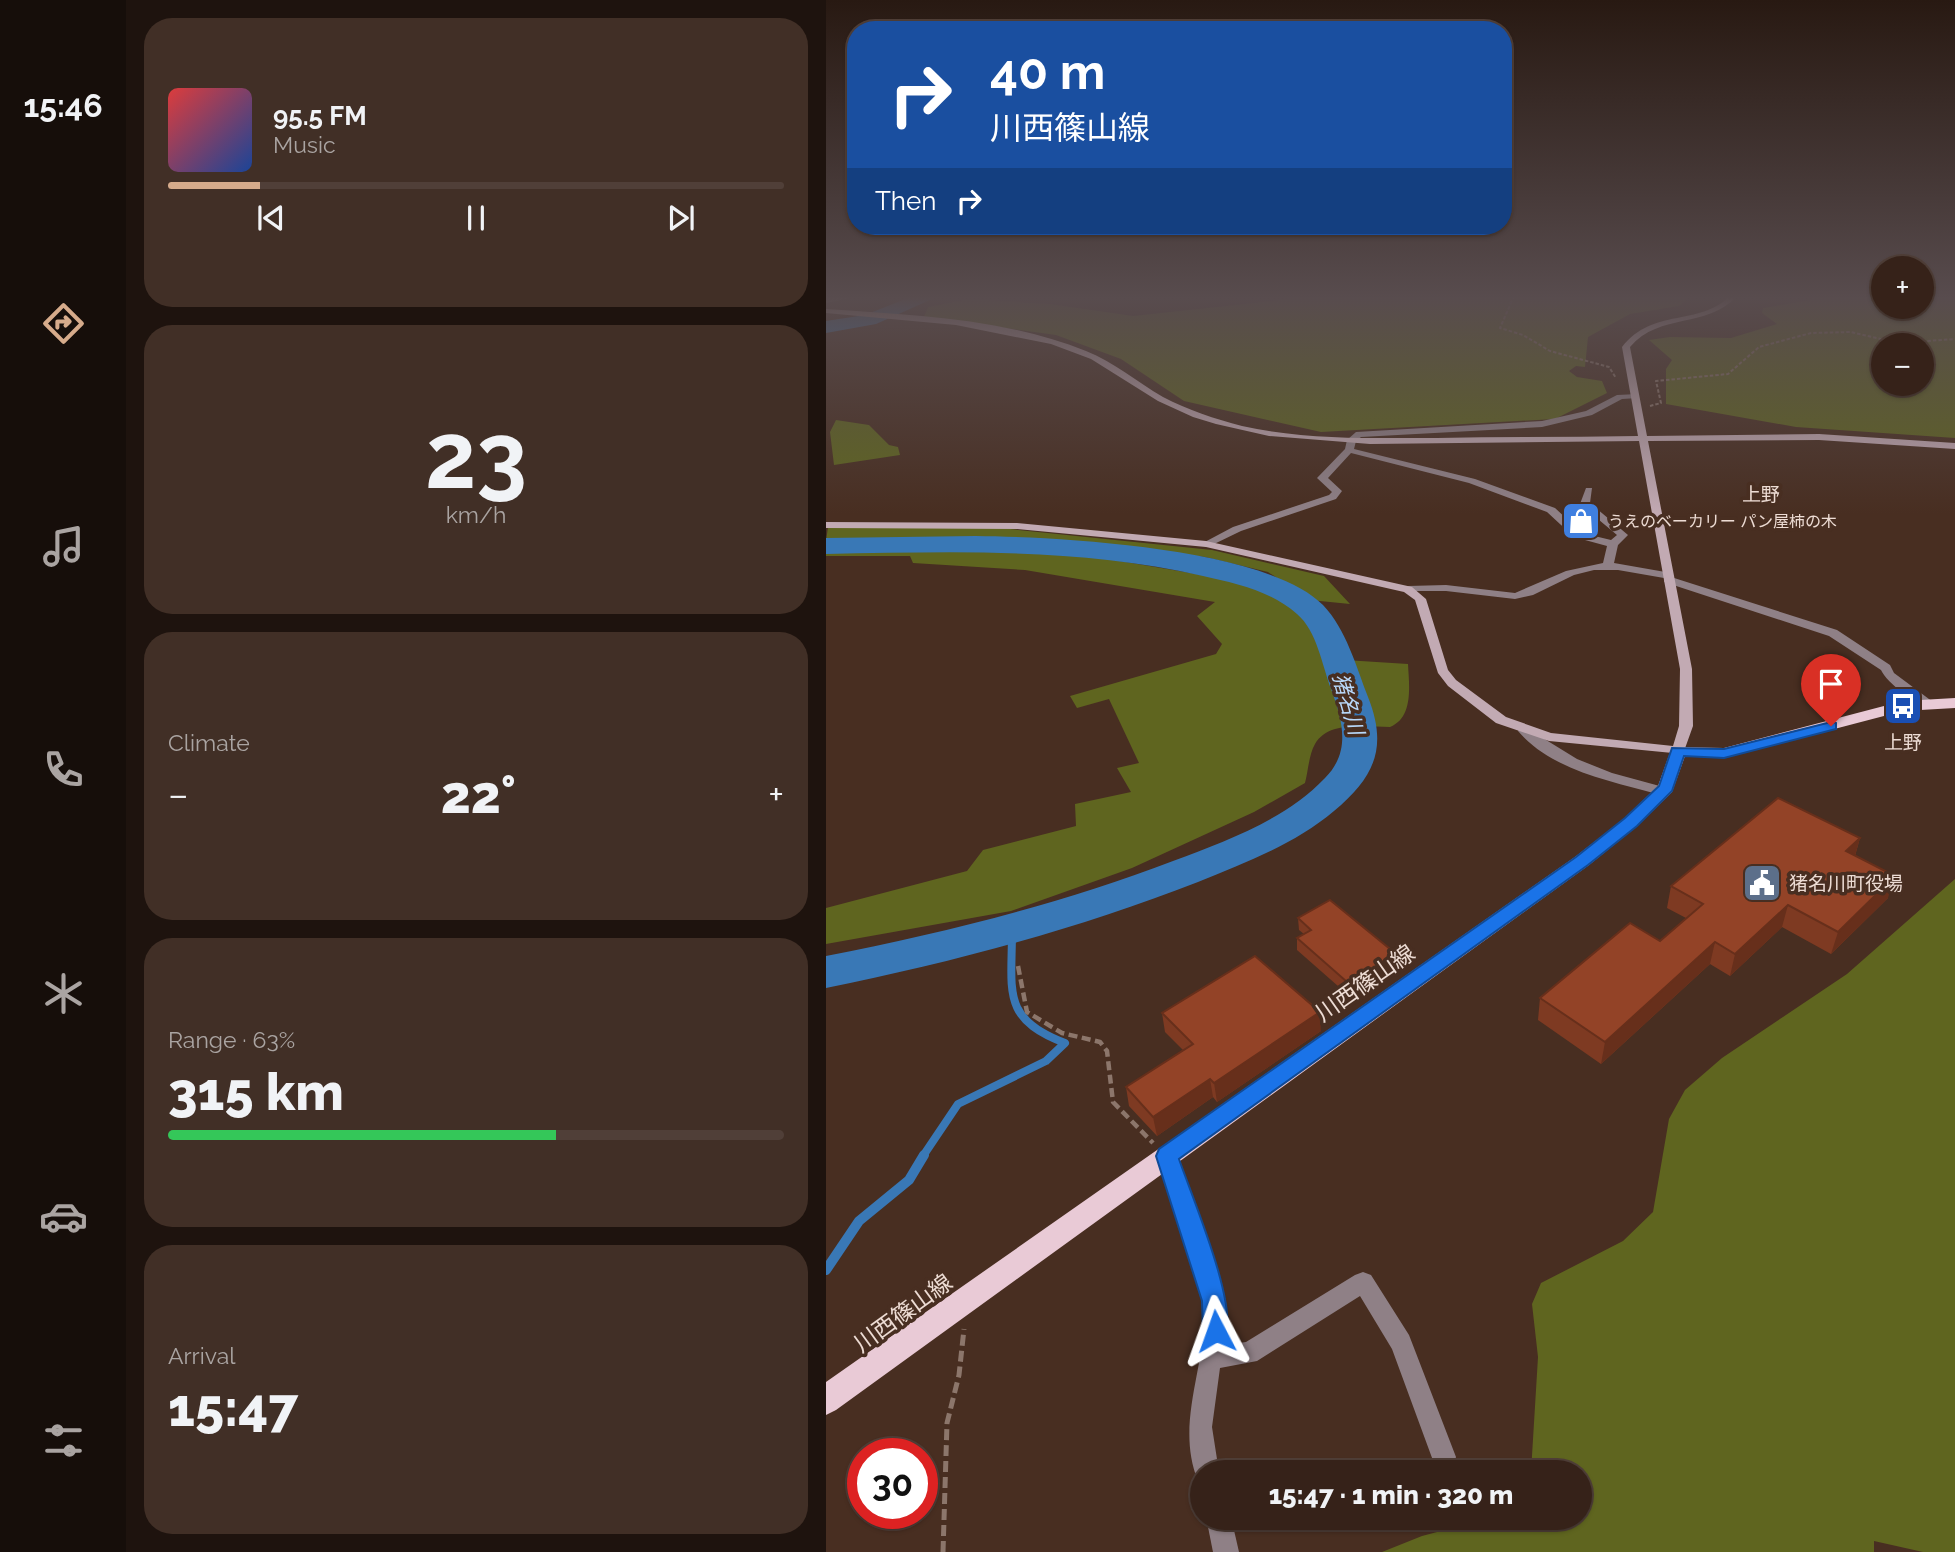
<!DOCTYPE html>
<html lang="en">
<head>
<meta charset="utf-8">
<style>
  :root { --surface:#362219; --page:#412f26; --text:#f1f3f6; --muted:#aaa4a2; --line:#503f38; --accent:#d6ab8b }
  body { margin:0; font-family:Raleway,"Noto Sans JP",sans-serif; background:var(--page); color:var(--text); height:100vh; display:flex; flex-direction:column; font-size:26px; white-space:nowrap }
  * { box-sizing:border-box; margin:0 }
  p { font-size:23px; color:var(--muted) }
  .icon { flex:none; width:38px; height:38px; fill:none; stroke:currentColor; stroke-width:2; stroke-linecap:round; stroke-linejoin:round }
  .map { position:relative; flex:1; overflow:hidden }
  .details { display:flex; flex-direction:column; gap:18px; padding:18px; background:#1e130e; width:700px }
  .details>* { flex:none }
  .guide { position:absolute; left:21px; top:21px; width:665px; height:214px; border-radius:28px; box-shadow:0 2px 5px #0004,0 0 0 2px var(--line); background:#1a4fa0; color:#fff; overflow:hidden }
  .tools { position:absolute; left:1045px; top:256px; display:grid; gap:14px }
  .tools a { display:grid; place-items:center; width:63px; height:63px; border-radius:50%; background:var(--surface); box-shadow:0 2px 5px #0004,0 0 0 2px var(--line); font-size:35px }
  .speed { position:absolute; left:21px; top:1438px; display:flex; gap:14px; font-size:35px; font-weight:700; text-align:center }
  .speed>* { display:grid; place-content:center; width:91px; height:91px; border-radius:50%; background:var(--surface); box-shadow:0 2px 5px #0004,0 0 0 2px var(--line); line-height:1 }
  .speed .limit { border:10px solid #d22; background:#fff; color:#111 }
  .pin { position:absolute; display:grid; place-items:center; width:60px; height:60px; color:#fff; margin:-72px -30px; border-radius:50% 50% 50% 0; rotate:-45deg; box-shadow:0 0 7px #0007 }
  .pin .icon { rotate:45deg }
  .me { position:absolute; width:77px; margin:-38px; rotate:356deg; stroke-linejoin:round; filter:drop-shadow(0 0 5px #0008) }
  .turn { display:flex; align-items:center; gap:24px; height:147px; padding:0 28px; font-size:32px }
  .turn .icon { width:91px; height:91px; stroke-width:2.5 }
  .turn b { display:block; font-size:49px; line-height:60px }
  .then { display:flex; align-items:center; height:66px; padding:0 28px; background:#0003; gap:14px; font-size:26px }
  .big { font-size:52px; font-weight:800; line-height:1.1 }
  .details .widget { flex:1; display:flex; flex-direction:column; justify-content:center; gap:10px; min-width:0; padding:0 24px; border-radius:28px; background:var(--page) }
  .details .dial { align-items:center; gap:0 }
  .dial b { font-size:91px; line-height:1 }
  .song { display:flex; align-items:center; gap:21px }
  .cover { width:84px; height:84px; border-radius:10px; background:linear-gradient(135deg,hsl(0 70% 55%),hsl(220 70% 35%)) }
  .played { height:7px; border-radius:4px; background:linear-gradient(90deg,var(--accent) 15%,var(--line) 15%) }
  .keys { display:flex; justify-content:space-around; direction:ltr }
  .heat { display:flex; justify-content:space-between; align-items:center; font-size:38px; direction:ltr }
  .charge { height:10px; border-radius:5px; background:linear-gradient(90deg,#34c759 63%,var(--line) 0) }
  .trip { position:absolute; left:364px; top:1460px; width:402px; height:70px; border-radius:35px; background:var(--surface); box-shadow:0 2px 5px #0004,0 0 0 2px var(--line); font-weight:800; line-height:70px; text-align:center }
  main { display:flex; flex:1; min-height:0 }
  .tab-bar { display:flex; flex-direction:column; width:126px; justify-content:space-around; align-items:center; background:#160e0a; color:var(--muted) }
  .tab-bar .icon { width:49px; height:49px }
  .tab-bar .current { color:var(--accent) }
  .tab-bar b { font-size:32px; color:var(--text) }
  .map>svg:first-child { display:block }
</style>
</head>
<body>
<main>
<nav class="tab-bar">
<b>15:46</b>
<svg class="icon current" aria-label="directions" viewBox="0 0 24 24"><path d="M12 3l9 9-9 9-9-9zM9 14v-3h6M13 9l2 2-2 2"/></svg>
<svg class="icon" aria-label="music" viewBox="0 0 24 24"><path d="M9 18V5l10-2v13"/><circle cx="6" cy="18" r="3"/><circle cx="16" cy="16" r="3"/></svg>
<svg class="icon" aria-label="phone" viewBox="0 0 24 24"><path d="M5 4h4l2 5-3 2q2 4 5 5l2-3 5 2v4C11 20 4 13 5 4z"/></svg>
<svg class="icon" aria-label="climate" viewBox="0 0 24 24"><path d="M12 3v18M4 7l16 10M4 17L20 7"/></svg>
<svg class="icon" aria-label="car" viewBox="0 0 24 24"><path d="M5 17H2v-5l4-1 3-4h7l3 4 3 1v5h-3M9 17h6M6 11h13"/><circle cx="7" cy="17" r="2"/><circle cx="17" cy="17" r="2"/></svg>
<svg class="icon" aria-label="filters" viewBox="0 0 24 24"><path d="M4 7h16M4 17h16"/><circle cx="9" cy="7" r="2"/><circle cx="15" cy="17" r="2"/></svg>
</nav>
<section class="details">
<div class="widget">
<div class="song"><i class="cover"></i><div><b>95.5 FM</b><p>Music</p></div></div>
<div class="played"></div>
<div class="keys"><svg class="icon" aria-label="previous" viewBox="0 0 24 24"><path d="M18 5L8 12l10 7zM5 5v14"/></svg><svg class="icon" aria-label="pause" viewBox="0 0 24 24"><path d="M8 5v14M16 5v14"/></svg><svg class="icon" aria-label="next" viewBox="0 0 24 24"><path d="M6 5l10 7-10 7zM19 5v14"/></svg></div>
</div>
<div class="widget dial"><b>23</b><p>km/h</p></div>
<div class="widget"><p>Climate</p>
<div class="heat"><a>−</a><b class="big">22°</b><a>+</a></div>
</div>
<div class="widget"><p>Range · 63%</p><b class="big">315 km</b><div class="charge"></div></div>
<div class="widget"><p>Arrival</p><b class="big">15:47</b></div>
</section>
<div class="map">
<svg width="1129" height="1552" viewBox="0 0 1129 1552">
  <rect width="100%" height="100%" fill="#482e21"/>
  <g fill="#5f651f" fill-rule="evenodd">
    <polygon points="462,296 863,296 853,306 804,314 762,337 759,367 750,366 743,371 751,377 776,381 781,393 729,419 495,432 358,401 295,359 230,335 98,317 102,307 144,299 224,304 307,316 465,299"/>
    <path d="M 984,296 L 1057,296 L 1057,306 L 1096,306 L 1096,296 L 1129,296 L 1129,438 L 970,427 L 840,404 L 840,369 L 846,360 L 823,340 L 844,337 L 905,338 L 951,324 L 936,313 L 937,308 L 986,300 ZM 1057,345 L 1096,345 L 1096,383 L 1057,383 Z"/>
    <polygon points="10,420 43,425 63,445 72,447 74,455 8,465 4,432"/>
    <polygon points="2,527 174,528 386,550 498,576 524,604 484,600 442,572 379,557 277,545 139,539 0,541"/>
    <path d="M 141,548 L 276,558 L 430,584 L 481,613 L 503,659 L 582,664 C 583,685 588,717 564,727 C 541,727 503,720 489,744 C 483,754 482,772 479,783 L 428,812 L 306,868 L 185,911 L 0,944 L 0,908 L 141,871 L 157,850 L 250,826 L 249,804 L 305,792 L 291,768 L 313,763 L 283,699 L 251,708 L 244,696 L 390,654 L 396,644 L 371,616 L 389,602 L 199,570 L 87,563 L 84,556 L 0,556 L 0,551 Z"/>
    <polygon points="1129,879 1129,1552 1097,1552 1048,1541 1048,1552 556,1552 596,1536 668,1517 754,1517 754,1472 705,1472 712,1357 706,1304 715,1283 797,1241 827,1212 843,1119 859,1090 896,1058 1021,974"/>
  </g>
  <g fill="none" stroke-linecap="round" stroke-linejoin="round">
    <path stroke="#3978b6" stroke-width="8" d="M 97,1156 L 132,1104 L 220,1061 L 239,1043 C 175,1019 186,991 186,931"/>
    <polyline stroke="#3978b6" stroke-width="10" points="0,1270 33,1221 83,1180 98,1155"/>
    <g fill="#3978b6" fill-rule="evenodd">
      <polygon points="87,296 113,296 50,324 0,333 0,321 39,315"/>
      <path d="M 150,536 C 230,537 440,547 497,605 C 520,629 530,666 542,697 C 562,747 549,777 508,811 C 469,844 419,863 372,882 C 252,929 127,962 0,988 L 0,956 C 118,933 234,904 347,861 C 400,841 459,820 499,778 C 525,752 517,721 505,689 C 496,665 491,631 471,614 C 445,591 409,583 377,576 C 253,547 126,552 0,554 L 0,538 Z"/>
    </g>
    <g stroke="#8c766b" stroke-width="2" stroke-dasharray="3.5 2" stroke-linecap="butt">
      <polyline points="688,296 674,328 697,335 724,351 783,367 790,378"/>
      <polyline points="824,406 835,403 830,381 902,374 933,347 985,333 1025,332 1072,343 1129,339"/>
    </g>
    <polyline stroke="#8c766b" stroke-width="4.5" stroke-dasharray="9 4.5" stroke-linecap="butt" points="192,966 201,1012 236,1033 274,1042 281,1051 287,1102 327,1143"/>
    <polyline stroke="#8c766b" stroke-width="5" stroke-dasharray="11 5" stroke-linecap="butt" points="117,1552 121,1423 133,1375 138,1329"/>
    <g fill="#8f8086" fill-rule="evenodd">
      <polygon points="15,296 34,296 0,303 0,299"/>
      <path d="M 812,394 L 812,398 L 796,399 L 766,415 L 716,427 L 535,437 L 530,441 L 528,449 L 649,479 L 729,508 L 756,533 L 785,540 L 791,535 L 754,504 L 760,488 L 766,488 L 764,503 L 802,535 L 792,545 L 788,563 L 845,573 L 845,577 L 1011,630 L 1064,665 L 1068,673 L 1107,702 L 1108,705 L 1107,708 C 1094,709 1060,682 1055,670 L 1003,636 L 838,582 L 838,578 L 792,570 L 768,570 L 748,575 L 707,595 L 689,599 L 620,591 L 578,591 L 578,587 L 582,586 L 620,585 L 689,593 L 740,571 L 777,563 L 781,546 L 748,537 L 721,512 L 643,483 L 525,453 L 502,478 L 516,491 L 510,499 L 415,531 L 384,546 L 380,547 L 375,544 L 407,527 L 503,495 L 506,492 L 491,478 L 519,449 L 521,440 L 530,432 L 716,421 L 760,411 L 791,395 Z"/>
      <path d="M 699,727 L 751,759 L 786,773 L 841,788 L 843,791 L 836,795 L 831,794 C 784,781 725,770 692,731 L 694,728 Z"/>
      <path d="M 341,1148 L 348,1150 L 351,1156 L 400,1301 L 401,1331 L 398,1345 L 420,1342 L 529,1275 L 537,1272 L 545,1275 L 583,1335 L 630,1457 L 627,1466 L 618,1469 L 609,1466 L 566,1349 L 534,1296 L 431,1361 L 394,1368 L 386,1427 L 393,1472 L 376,1472 L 376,1482 L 372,1481 C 348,1422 382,1364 378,1305 C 377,1290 369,1273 364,1259 C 353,1225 342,1190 331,1156 L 334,1150 Z"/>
      <polygon points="380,1517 405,1517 413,1552 387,1552"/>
    </g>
    <path fill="#c2aab3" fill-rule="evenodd" d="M 904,296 L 911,296 C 881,329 834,312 804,347 L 821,436 L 993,434 L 1129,443 L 1129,449 L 993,440 L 822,441 L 866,669 L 867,726 L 857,754 L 723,741 L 670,723 L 622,686 L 612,673 L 589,600 L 578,592 L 380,547 L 191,529 L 0,528 L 0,522 L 191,523 L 380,541 L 586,587 L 600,599 L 622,670 L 630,680 L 680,717 L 725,733 L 847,746 L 853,726 L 854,669 L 813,441 L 544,444 L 443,436 L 390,424 L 367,417 L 332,401 L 265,359 L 225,344 L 130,325 L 0,313 L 0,309 C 86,315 179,318 260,351 C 288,362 311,382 337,397 C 362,410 389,419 416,426 C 480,440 546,438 611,438 C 678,437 745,437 812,436 L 796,347 C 828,307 872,327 904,296 Z"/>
    <polygon fill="#e9cad6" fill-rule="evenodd" points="1129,698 1129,708 1077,711 898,758 859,756 846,792 811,826 763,865 10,1410 0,1415 0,1382 749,857 799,818 832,786 846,747 898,748 1077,701"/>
  </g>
  <g fill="#7e3a22">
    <polygon points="1034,838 1029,856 1062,898 1005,954 956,927 904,976 884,964 775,1064 712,1020 714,998 834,941 860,918 841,908 845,886"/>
    <polygon points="472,918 575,970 529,1001 471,950 471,938 478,934 473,930"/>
    <polygon points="336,1013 495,1031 391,1102 387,1097 331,1136 303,1106 300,1087 357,1050 339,1032"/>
  </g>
  <g fill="#672f1b">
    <polygon points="1034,838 1028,859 1020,851"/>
    <polygon points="1069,876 1062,898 1005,954 1012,932"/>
    <polygon points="962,905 956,927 904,976 909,954"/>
    <polygon points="889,942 884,964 775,1064 779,1042"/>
    <polygon points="575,958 575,970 529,1001 529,989"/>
    <polygon points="494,1012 495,1031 391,1102 388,1083"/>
    <polygon points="384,1079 387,1097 331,1136 327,1117"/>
  </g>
  <g fill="#934327" stroke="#672f1b" stroke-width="2">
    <polygon points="952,798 1034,838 1020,851 1069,876 1012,932 962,905 909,954 889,942 779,1042 714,998 804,923 834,941 877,904 845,886"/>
    <polygon points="504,900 575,958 529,989 471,938 485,930 472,918"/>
    <polygon points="429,956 494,1012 388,1083 384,1079 327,1117 300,1087 367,1044 336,1013"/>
  </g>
  <linearGradient id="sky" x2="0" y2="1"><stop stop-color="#281912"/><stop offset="0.58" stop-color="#584c4e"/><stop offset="1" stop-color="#584c4e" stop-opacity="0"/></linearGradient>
  <rect width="1129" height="514" fill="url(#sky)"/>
  <path fill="#1a73e8" stroke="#114b97" stroke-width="2" d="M 1005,722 L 1010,723 L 1010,729 L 898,758 L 858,756 L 846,791 L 811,826 L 762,865 L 353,1159 C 366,1197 413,1306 399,1339 L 390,1343 L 381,1339 L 377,1331 L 376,1301 L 330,1156 L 333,1149 L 750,857 L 799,818 L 833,786 L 846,748 L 898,749 Z"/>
  <defs>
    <symbol id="shop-square" viewBox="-11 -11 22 22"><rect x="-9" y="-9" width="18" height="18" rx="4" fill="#3f7fe0" stroke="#482e21"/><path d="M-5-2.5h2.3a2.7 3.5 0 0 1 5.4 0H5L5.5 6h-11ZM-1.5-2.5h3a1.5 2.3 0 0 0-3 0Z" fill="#fff"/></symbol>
    <symbol id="bus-square" viewBox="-11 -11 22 22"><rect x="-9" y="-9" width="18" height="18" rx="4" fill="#1a4fb4" stroke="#482e21"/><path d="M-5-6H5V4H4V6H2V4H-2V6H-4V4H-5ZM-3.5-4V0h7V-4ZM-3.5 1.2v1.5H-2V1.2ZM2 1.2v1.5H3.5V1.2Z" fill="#fff"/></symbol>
    <symbol id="civic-square" viewBox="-11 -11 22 22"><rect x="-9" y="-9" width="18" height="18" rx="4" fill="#5c6f8a" stroke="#482e21"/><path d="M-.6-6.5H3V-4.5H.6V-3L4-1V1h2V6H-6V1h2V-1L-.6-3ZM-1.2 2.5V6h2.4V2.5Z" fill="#fff"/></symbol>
  </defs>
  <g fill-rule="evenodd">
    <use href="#shop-square" x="733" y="499" width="44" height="44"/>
    <use href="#bus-square" x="1055" y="684" width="44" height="44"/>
    <use href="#civic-square" x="914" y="861" width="44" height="44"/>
  </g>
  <g text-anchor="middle" stroke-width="7" stroke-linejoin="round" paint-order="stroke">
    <g font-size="16" fill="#eddcd4" stroke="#482e21" text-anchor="start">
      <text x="782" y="527">うえのベーカリー パン屋柿の木</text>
    </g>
    <g font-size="19" fill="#eddcd4" stroke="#482e21">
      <text x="935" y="501">上野</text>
    </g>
    <g font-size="19" fill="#eddcd4" stroke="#482e21">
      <text x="1077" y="749">上野</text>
      <text x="963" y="890" text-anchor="start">猪名川町役場</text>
    </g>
    <g font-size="21" font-style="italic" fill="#b8d8fa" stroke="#482e21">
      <text transform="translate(522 704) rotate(74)" y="7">猪名川</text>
    </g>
    <g font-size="23" fill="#eddcd4" stroke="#482e21">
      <text transform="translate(539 983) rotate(-35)" y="8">川西篠山線</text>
      <text transform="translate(77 1313) rotate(-36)" y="8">川西篠山線</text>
    </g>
  </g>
</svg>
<div class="tools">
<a>+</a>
<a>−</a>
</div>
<div class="speed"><div class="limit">30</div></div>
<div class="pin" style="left:1005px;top:726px;background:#d93025"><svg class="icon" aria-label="arrive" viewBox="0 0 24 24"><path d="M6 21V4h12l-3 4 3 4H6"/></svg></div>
<svg class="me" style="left:390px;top:1331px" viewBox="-20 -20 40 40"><path d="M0-17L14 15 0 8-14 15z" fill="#1a73e8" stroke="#fff" stroke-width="4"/></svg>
<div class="trip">15:47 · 1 min · 320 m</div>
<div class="guide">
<div class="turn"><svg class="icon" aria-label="right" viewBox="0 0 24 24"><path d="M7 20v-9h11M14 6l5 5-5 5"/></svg><div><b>40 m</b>川西篠山線</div></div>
<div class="then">Then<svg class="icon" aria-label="right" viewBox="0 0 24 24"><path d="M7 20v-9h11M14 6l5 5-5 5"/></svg></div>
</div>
</div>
</main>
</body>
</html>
